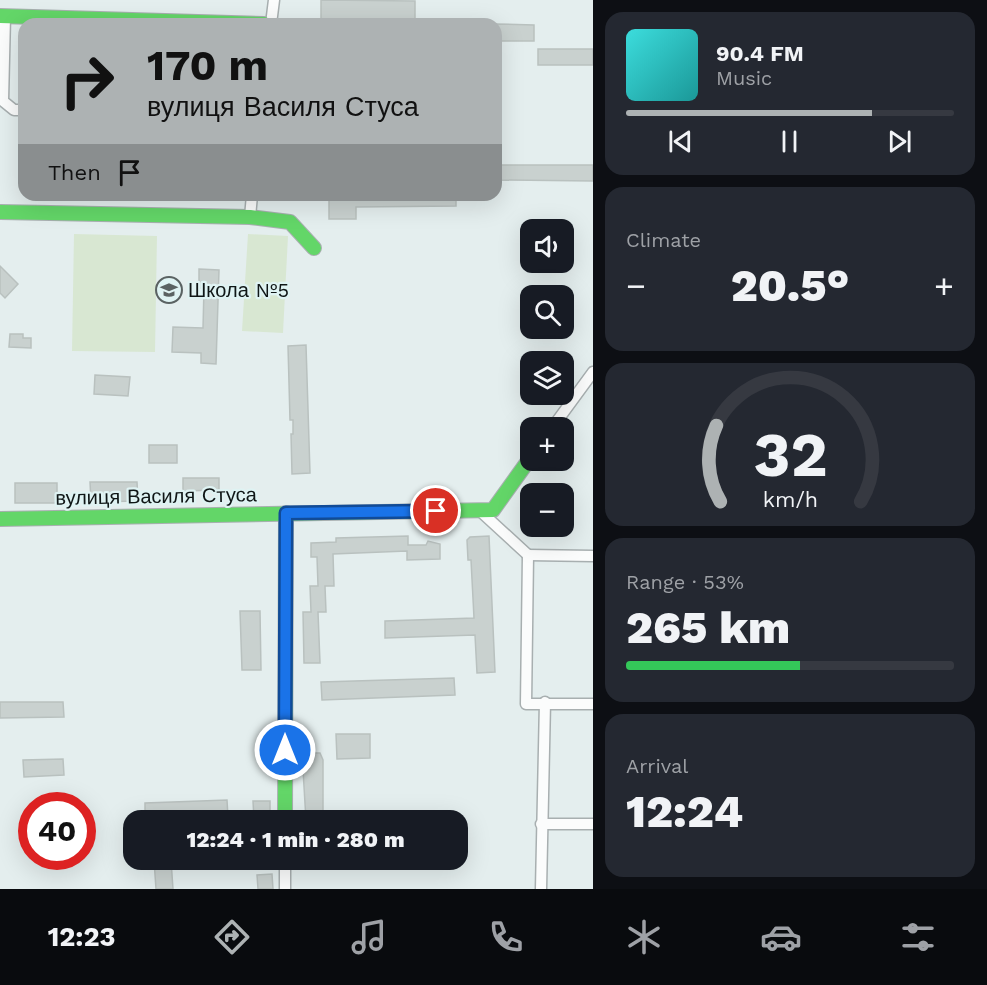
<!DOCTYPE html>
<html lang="en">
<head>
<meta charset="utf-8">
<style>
  :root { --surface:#171b24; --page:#242831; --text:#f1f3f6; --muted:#9ea1a6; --line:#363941; --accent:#adb2b3 }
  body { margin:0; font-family:"Work Sans",sans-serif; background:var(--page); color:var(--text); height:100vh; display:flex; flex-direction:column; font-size:22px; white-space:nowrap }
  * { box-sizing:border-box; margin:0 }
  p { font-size:20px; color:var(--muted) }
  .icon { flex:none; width:33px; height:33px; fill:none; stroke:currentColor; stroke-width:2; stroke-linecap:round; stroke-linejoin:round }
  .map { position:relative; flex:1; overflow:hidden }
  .side { display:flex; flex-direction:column; gap:12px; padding:12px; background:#0d0f14; width:394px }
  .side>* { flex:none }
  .hud { position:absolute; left:18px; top:18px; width:484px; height:183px; border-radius:18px; box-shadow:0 6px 24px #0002; background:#adb2b3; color:#111; overflow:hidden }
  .fabs { position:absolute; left:520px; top:219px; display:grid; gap:12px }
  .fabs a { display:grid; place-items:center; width:54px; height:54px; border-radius:12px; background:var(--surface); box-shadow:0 6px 24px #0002; font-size:30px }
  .speed { position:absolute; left:18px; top:792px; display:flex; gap:12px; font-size:30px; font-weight:700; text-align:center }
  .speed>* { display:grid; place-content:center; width:78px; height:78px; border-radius:50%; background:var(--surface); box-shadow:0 6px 24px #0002; line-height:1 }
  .speed .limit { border:9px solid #d22; background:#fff; color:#111 }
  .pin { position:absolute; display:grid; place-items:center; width:51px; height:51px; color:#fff; margin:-26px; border:3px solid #fff; border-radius:50%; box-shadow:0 2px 6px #0007 }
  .me { position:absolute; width:66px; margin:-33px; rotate:0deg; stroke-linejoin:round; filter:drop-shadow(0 0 4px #0008) }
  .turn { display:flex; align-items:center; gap:21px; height:126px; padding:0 30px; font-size:27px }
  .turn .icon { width:78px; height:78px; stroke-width:2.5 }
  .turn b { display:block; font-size:42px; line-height:51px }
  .then { display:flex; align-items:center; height:57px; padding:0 30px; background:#0003; gap:12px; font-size:22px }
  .big { font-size:45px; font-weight:800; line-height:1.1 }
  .side .card { flex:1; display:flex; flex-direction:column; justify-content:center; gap:9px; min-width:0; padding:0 21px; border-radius:18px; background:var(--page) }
  .side .dial { align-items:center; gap:0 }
  .dial svg { height:156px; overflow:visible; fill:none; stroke:var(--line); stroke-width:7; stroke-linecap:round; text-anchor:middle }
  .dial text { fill:var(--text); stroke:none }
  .song { display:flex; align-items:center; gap:18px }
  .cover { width:72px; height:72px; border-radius:9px; background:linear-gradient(135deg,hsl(180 70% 55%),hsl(180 70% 35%)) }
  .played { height:6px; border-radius:3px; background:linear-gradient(90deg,var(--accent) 75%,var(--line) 75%) }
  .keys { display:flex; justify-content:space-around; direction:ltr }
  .heat { display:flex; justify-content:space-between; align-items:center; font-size:33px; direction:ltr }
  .charge { height:9px; border-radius:4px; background:linear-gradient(90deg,#34c759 53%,var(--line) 0) }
  .trip { position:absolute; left:123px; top:810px; width:345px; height:60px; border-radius:18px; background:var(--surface); box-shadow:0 6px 24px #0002; font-weight:800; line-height:60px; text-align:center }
  .menu { display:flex; height:96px; justify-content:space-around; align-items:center; background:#090b0e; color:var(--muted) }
  .menu .icon { width:42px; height:42px }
  .menu .selected { color:var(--accent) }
  .menu b { font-size:27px; color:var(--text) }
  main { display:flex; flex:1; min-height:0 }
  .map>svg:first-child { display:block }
</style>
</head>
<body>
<main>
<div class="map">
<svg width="593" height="889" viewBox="0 0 593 889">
  <rect width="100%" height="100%" fill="#e4eeee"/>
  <g fill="#d8e7d2">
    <polygon points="74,234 157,236 155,352 72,351"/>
    <polygon points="248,234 288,236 283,333 242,331"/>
  </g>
  <g fill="#c9d1cf" stroke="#b9c1bf" stroke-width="1.5">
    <polygon points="321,0 415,1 415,21 321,21"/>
    <polygon points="496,24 534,25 534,41 496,41"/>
    <rect x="538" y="49" width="55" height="16"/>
    <polygon points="496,165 593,165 593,181 496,180"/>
    <polygon points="329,195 456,195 456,206 356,207 356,219 329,219"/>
    <polygon points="0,266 18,284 5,298 0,293"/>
    <polygon points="199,269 219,270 216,364 201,363 201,353 172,352 173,327 203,328 204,288 199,288"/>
    <polygon points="10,334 23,334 23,338 31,338 31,348 9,347"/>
    <polygon points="306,345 310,473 292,474 291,434 293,434 293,420 290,420 288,346"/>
    <polygon points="95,375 130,377 128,396 94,394"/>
    <rect x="149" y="445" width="28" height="18"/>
    <polygon points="183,478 219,478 219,490 183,491"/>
    <polygon points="90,482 137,482 138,501 91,502"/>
    <rect x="15" y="483" width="42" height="20"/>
    <polygon points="408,536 408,545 426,545 428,541 440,544 440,559 407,560 407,551 333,554 334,586 325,586 326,612 318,612 320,663 304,663 303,612 311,612 310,586 318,586 317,557 311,557 311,543 336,542 336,538"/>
    <polygon points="489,536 495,672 477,673 475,635 385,638 385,621 474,618 471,560 468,560 467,540 470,537"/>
    <polygon points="240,611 260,611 261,670 242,670"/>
    <polygon points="454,678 455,695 322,700 321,682"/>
    <polygon points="0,702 63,702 64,717 0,718"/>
    <polygon points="336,734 370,734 370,758 337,759"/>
    <polygon points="302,753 320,753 323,760 323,820 306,820"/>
    <polygon points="63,759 64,775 24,777 23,760"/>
    <polygon points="227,800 228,817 145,820 145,803"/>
    <polygon points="253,801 270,801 270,820 254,820"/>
    <polygon points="154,860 171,860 173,889 156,889"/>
    <polygon points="272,874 273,889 258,889 257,875"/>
  </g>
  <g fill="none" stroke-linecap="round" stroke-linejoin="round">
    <defs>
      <g id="street">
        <polyline points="5,16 3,101 14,110 24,110"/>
        <polyline points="271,24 274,0"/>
        <polyline points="250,217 252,195"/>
        <polyline points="552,428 593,372"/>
        <polyline points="479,510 528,555"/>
        <polyline points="528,555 526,704 593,704"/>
        <polyline points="528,555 593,556"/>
        <polyline points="541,824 593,824"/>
        <polyline points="285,860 285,889"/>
        <polyline points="541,889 545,702"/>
      </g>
      <g id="fast">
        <polyline points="0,16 264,24"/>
        <polyline points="0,212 250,217 290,222 314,248"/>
        <polyline points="0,519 493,510 531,457"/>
        <polyline points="285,820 286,513"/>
      </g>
    </defs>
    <use href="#street" stroke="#a8afb0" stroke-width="13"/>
    <use href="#fast" stroke="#a8afb0" stroke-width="16"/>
    <use href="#street" stroke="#fbfcfc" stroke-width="10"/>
    <use href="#fast" stroke="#63d668" stroke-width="14"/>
  </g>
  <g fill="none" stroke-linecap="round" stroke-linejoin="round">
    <defs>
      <polyline id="route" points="285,750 286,513 436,511"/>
    </defs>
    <use href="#route" stroke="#114b97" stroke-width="15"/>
    <use href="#route" stroke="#1a73e8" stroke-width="10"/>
  </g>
  <defs>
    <symbol id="school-ring" viewBox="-11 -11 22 22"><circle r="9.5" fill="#dff3f3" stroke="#5a6262" stroke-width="1.5"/><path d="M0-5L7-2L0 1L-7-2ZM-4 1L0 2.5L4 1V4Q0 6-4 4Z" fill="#5a6262"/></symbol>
  </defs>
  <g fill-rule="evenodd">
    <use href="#school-ring" x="154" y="275" width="30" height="30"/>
  </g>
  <g text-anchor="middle" stroke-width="4.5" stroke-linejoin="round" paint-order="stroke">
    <g font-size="20" fill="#0f1616" stroke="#dff3f3" text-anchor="start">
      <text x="188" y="297">Школа №5</text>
    </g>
    <g font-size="20" fill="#0f1616" stroke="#dff3f3">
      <text transform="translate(156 496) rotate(-1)" y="7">вулиця Василя Стуса</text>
    </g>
  </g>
</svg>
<div class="fabs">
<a><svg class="icon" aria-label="sound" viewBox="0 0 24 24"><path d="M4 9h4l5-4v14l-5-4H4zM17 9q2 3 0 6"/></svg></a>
<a><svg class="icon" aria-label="search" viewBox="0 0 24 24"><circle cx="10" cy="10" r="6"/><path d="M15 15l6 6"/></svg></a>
<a><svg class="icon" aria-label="layers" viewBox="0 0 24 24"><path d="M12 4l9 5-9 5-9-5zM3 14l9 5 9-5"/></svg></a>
<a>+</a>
<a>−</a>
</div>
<div class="speed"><div class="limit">40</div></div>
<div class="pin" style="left:436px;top:511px;background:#d93025"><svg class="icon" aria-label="arrive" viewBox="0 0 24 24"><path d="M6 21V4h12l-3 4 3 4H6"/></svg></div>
<svg class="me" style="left:285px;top:750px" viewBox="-20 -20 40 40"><circle r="17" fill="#1a73e8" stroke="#fff" stroke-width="3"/><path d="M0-11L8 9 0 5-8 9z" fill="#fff"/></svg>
<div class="trip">12:24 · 1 min · 280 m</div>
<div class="hud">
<div class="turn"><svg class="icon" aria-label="right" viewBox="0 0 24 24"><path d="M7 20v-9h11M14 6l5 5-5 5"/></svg><div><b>170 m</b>вулиця Василя Стуса</div></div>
<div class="then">Then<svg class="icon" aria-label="arrive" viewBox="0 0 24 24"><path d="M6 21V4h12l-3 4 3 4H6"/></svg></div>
</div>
</div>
<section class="side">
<div class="card">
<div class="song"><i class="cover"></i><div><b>90.4 FM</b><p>Music</p></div></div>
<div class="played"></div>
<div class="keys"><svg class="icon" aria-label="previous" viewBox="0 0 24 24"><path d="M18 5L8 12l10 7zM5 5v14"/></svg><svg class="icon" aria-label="pause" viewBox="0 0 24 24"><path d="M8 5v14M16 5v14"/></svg><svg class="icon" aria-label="next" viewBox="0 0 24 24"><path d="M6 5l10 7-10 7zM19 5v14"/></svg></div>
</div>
<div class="card"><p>Climate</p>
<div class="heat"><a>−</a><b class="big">20.5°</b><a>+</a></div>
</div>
<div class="card dial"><svg viewBox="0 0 100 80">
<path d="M14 69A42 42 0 1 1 86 69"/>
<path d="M14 69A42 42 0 0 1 12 30" stroke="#adb2b3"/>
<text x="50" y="56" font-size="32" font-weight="700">32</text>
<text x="50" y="72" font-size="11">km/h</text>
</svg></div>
<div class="card"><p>Range · 53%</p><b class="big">265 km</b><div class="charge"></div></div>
<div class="card"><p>Arrival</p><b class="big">12:24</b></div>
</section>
</main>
<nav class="menu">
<b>12:23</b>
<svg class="icon selected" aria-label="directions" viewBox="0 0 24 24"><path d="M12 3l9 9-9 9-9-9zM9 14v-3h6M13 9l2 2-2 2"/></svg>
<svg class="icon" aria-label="music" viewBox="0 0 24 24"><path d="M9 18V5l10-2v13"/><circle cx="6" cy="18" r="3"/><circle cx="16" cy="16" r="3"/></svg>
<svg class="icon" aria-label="phone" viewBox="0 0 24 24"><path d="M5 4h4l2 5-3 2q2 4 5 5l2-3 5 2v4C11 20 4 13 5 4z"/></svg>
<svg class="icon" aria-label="climate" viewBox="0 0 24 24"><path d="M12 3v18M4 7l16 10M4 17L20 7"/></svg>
<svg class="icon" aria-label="car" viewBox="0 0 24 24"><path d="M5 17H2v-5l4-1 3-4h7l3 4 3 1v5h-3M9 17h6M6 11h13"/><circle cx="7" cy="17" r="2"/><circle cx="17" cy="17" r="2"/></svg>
<svg class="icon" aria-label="filters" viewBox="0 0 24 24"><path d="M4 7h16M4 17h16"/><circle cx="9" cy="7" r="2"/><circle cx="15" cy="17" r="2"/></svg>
</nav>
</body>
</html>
